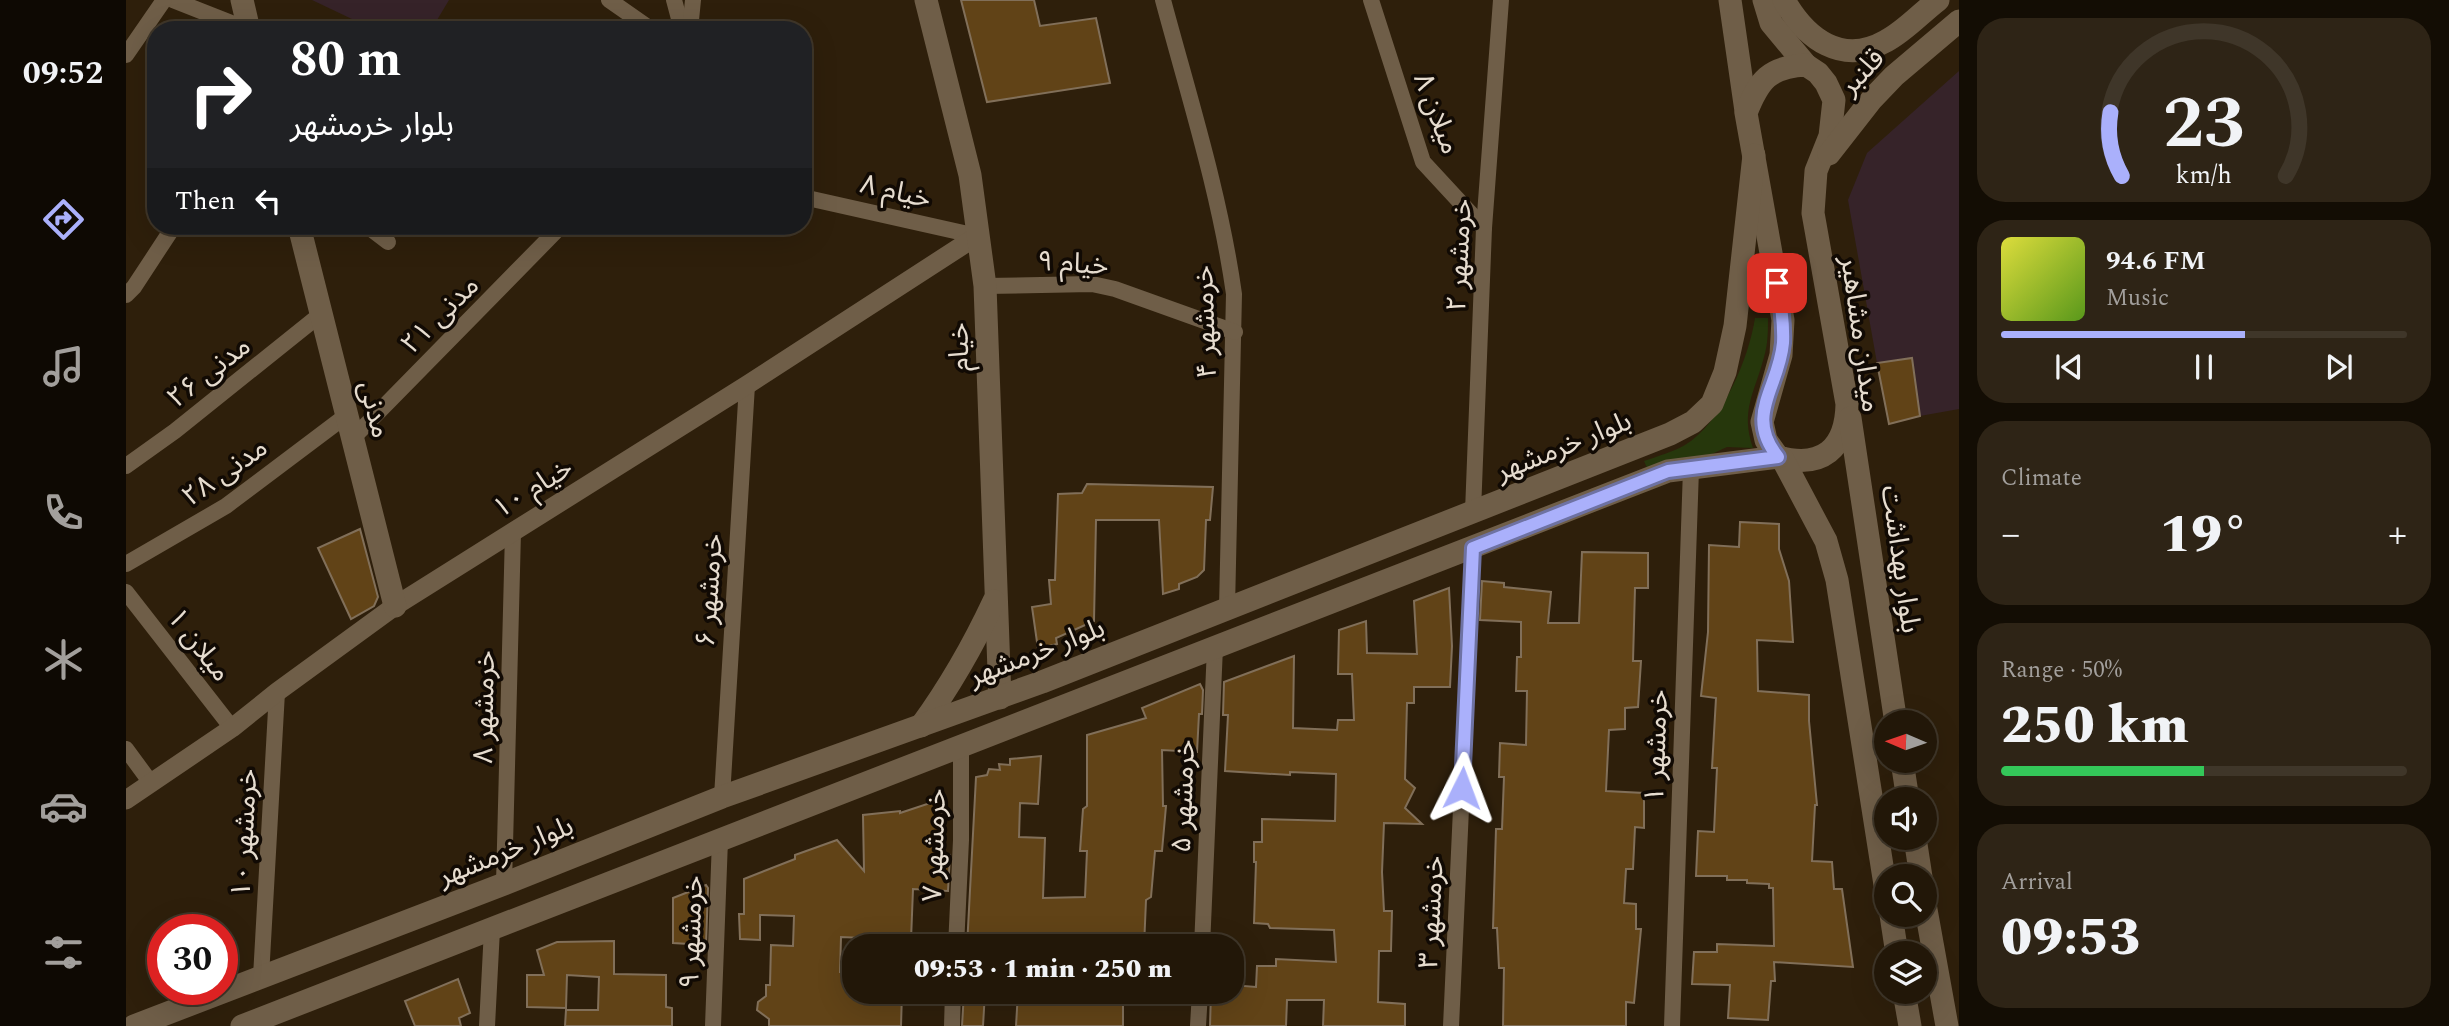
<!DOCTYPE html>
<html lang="en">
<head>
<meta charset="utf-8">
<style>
  :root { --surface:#221708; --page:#2e2416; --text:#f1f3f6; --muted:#a29f9c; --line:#3f3629; --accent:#aab0fb }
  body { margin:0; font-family:Spectral,"Noto Sans Arabic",serif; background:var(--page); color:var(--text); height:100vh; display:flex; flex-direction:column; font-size:26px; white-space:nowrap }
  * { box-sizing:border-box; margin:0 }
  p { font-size:23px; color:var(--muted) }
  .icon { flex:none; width:38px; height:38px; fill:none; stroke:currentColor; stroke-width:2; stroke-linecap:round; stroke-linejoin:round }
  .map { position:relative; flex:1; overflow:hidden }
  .side { display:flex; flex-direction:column; gap:18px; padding:18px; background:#130d04; width:490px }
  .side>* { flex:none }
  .banner { position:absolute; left:21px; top:21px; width:665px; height:214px; border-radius:28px; box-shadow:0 7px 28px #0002,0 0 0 2px var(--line); background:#202124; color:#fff; overflow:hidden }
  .needle { width:46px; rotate:272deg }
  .buttons { position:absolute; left:1748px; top:710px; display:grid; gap:14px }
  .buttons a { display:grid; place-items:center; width:63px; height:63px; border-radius:50%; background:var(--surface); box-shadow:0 7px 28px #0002,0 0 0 2px var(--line); font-size:35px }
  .speed { position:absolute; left:21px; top:914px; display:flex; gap:14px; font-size:35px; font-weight:700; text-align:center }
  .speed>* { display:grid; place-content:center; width:91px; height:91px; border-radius:50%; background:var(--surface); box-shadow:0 7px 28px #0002,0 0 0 2px var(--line); line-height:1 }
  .speed .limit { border:10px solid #d22; background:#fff; color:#111 }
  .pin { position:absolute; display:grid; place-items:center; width:60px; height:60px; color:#fff; margin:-30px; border-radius:14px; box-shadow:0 4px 10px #0006 }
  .me { position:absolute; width:77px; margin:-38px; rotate:3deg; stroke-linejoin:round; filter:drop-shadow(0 0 5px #0008) }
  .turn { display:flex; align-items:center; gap:24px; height:147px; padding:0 28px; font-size:32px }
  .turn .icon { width:91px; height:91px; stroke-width:2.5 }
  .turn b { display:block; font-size:49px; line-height:60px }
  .then { display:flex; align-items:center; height:66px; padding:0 28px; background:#0003; gap:14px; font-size:26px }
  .big { font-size:52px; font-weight:800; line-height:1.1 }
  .side .card { flex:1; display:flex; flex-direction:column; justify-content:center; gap:10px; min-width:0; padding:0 24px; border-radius:28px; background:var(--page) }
  .side .dial { align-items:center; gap:0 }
  .dial svg { height:182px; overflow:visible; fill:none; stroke:var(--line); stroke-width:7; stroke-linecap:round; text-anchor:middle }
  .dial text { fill:var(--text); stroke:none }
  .song { display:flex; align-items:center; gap:21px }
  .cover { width:84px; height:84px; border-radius:10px; background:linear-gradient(135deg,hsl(60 70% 55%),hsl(90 70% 35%)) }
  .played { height:7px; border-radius:4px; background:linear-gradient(90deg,var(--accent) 60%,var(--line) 60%) }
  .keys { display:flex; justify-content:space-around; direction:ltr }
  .heat { display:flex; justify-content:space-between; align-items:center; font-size:38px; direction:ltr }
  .charge { height:10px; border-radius:5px; background:linear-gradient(90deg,#34c759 50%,var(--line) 0) }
  .trip { position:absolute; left:716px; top:934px; width:402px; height:70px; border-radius:28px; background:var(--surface); box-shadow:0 7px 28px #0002,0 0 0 2px var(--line); font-weight:800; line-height:70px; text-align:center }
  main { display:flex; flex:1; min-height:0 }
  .tab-bar { display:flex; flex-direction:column; width:126px; justify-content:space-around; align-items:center; background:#0e0903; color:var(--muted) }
  .tab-bar .icon { width:49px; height:49px }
  .tab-bar .active { color:var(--accent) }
  .tab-bar b { font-size:32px; color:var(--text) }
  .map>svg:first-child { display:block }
</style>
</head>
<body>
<main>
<nav class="tab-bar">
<b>09:52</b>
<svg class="icon active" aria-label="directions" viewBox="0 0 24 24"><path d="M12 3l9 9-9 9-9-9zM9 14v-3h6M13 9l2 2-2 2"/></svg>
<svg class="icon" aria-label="music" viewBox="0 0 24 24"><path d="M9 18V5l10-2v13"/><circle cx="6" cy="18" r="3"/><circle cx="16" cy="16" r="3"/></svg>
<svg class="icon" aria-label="phone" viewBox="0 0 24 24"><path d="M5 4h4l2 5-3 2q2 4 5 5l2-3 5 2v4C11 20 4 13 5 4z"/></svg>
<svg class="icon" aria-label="climate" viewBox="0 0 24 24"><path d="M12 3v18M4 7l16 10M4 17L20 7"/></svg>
<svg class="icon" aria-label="car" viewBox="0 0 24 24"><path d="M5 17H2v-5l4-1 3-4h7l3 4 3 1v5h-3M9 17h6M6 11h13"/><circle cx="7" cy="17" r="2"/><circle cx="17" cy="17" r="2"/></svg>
<svg class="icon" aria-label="filters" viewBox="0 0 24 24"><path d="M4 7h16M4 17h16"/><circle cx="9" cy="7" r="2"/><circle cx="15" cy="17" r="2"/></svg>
</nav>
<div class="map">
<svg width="1833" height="1026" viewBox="0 0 1833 1026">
  <rect width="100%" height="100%" fill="#2e1f0b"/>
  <g fill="#362329">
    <polygon points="186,0 323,0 305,30 249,30"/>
    <polygon points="1833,71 1833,409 1794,416 1786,358 1751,363 1722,200 1741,153"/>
  </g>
  <path fill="#26370c" d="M 1629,318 L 1642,318 C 1642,331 1642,344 1638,357 C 1629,392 1614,410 1627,448 L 1601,447 L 1575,459 L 1521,468 L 1518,461 C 1532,456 1547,452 1559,445 C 1596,423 1623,358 1629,318 Z"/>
  <g fill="#614317" stroke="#816f59" stroke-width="2">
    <polygon points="835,0 908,0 914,26 970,18 984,83 861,102"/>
    <polygon points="1786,358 1794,416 1763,424 1751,363"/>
    <polygon points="961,484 1087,487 1084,520 1080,520 1078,570 1071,577 1053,584 1053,589 1037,594 1033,520 970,520 968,621 930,638 931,644 912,649 906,607 925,604 923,580 929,580 932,494 956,493"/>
    <polygon points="1614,522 1653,524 1653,549 1663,581 1667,642 1631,640 1632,691 1683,695 1683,721 1691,805 1689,805 1686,861 1706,862 1708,889 1716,889 1727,967 1648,962 1649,981 1645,981 1642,1020 1602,1018 1604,985 1566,984 1568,952 1591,952 1591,944 1648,946 1647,888 1643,888 1643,884 1621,883 1621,880 1601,880 1601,876 1570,876 1572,831 1588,832 1591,768 1586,768 1590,698 1575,696 1582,632 1583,545 1613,547"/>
    <polygon points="234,529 252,597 248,606 225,619 192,548"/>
    <polygon points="1456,552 1522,553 1522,588 1509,588 1507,661 1515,661 1512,707 1499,708 1499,729 1483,730 1480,791 1518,793 1518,828 1509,827 1507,869 1500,869 1498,903 1510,904 1510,929 1515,929 1508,1003 1500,1002 1500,1026 1377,1026 1378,968 1373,968 1371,928 1367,928 1370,829 1376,829 1378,777 1373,777 1374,743 1400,745 1401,691 1390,691 1391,657 1395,657 1395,622 1354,620 1356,581 1378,583 1378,587 1425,592 1422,623 1453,623"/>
    <polygon points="1323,588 1326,646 1324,687 1288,687 1288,703 1281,703 1279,779 1289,788 1279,808 1296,824 1258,823 1256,872 1258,911 1266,911 1265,951 1253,951 1252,1002 1279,1004 1279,1026 1197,1026 1198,1000 1161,1000 1160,1026 1084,1026 1085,992 1106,992 1106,985 1130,987 1131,966 1150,966 1150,959 1210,962 1208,930 1144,928 1142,924 1128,923 1130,862 1128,862 1128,842 1136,842 1136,819 1209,821 1210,774 1164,772 1164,775 1099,771 1102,715 1097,715 1098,682 1168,656 1167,728 1211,730 1212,720 1228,720 1226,674 1212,674 1213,630 1240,621 1241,653 1291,654 1288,601"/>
    <polygon points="1074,684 1077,690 1076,714 1073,714 1071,752 1036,750 1037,806 1040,806 1036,851 1029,851 1025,897 1020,900 1018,947 841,947 850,777 861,775 863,769 874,770 873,764 884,765 884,759 915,756 912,804 894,803 893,837 919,838 917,898 959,897 961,851 954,851 957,809 961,806 961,735 1020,718 1016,708"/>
    <polygon points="807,802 816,807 815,854 824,855 822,891 787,889 785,940 715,937 714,972 728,972 728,992 776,992 775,1026 643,1026 643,1019 631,1010 632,1002 640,996 640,985 644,985 645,945 667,946 668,916 634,915 634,940 614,939 613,914 618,914 618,879 669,859 669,855 711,840 738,871 737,815 774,811 774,813"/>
    <polygon points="580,885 582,888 580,945 547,943 547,898"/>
    <polygon points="488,941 488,974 540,975 540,1007 546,1008 546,1026 439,1026 440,1010 472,1010 473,977 441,975 440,1008 401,1007 401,975 418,975 411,950 431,942"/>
    <polygon points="332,979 344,1013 333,1018 335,1026 289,1026 279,1001"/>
    <polygon points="838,992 859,992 857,1026 836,1026"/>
    <polygon points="892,992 997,992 997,1026 890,1026"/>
  </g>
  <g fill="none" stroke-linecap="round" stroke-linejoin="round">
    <g stroke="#6f5e48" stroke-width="16">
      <polyline points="47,0 123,30"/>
      <polyline points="483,0 526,30"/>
      <polyline points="548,0 556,30"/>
      <path d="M 1037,0 C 1063,97 1094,194 1108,294 L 1101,608"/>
      <polyline points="1245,0 1297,162 1358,228"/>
      <polyline points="564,30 567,0"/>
      <polyline points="0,55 38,0"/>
      <polyline points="677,197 851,236"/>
      <polyline points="241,226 262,242"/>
      <polyline points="859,286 966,284 989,289 1109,332"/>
      <polyline points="0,295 8,287 48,226"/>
      <polyline points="227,438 435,226"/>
      <polyline points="0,466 49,431 195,314"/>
      <polyline points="1347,512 1358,228 1375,0"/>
      <polyline points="0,564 100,506 221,415"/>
      <polyline points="0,592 106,728"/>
      <polyline points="0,749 25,783"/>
      <polyline points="596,797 621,385"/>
      <polyline points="378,884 387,532"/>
      <polyline points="830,947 835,840 835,746"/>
      <polyline points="1076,947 1089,647"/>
      <polyline points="135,977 151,692"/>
      <polyline points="361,1026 366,929"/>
      <polyline points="587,1026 594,840"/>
      <polyline points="826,1026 827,992"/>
      <polyline points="1072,1026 1074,992"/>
      <polyline points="1325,1026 1347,548"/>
      <polyline points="1546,1026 1565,469"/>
    </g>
    <polyline stroke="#6f5e48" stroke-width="19" points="0,800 106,728 151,692 269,606 621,385 851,236"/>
    <g stroke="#6f5e48" stroke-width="23">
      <polyline points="116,0 123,30"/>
      <polyline points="800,0 844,175 859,286 874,698"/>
      <polyline points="1604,0 1620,111"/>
      <polyline points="1638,0 1645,23 1680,65"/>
      <path d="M 1658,0 C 1680,39 1716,66 1760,41 C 1779,31 1795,13 1812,0"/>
      <path d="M 1680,65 L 1692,73 L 1700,83 L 1708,100 L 1704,136 L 1690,171 L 1687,213 L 1721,404 C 1720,449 1696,469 1652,457 L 1640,440 L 1636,422 L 1655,355 L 1657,320 L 1620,113 C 1633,80 1643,67 1680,65 Z"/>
      <polyline points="1703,154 1746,99 1768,76 1833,21"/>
      <polyline points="173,226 269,606"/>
      <polyline points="1724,418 1770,723"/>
      <polyline points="1656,458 1700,541 1711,580 1760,891"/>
      <path d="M 795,726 C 824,686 847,646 868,601"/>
      <polyline points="1776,761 1782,800"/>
      <polyline points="1789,838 1795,877"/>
      <polyline points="1799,904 1821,1026"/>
      <polyline points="1765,915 1771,954"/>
      <polyline points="1778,992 1784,1026"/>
      <polyline points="8,1026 378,884 596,797 916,682 1544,434 1567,422 1586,404 1599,372 1609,326 1628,155"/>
      <polyline points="116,1026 1542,471 1652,457"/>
    </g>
  </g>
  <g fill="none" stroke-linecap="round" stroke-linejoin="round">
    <defs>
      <path id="route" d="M 1336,788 L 1347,548 L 1542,471 L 1652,457 C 1618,415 1653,388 1657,343 C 1658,323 1655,303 1651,283"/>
    </defs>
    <use href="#route" stroke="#6e72a3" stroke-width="18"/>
    <use href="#route" stroke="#aab0fb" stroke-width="12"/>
  </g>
  <g text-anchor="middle" stroke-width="7" stroke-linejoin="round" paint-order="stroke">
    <g font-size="28" fill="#e6dccf" stroke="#110a04">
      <text transform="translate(1735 71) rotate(-47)" y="10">قلنبر</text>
      <text transform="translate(1312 113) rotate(69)" y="10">میلان ۸</text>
      <text transform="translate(770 190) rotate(13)" y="10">خیام ۸</text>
      <text transform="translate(1332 255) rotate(-87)" y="10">خرمشهر ۲</text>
      <text transform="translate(947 262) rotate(4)" y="10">خیام ۹</text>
      <text transform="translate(313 314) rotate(-45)" y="10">مدنی ۲۱</text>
      <text transform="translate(1078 322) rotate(-92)" y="10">خرمشهر ۴</text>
      <text transform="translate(1736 334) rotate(82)" y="10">میدان مشاهیر</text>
      <text transform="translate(832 347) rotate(-92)" y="10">خیام</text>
      <text transform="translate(82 371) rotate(-38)" y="10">مدنی ۲۶</text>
      <text transform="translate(250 409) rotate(76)" y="10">مدنی</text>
      <text transform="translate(1437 445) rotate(-22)" y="10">بلوار خرمشهر</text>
      <text transform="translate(98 471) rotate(-35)" y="10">مدنی ۲۸</text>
      <text transform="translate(406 487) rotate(-32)" y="10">خیام ۱۰</text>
      <text transform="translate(1776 559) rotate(82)" y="10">بلوار بهداشت</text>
      <text transform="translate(582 590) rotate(-86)" y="10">خرمشهر ۶</text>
      <text transform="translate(74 644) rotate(52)" y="10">میلان ۱</text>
      <text transform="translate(910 651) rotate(-21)" y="10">بلوار خرمشهر</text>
      <text transform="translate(357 707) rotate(-89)" y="10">خرمشهر ۸</text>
      <text transform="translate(1529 746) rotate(-88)" y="10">خرمشهر ۱</text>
      <text transform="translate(1056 796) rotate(-88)" y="10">خرمشهر ۵</text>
      <text transform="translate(117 833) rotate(-87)" y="10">خرمشهر ۱۰</text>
      <text transform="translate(807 845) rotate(-88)" y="10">خرمشهر ۷</text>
      <text transform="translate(379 850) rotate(-22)" y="10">بلوار خرمشهر</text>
      <text transform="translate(1304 912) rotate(-87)" y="10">خرمشهر ۳</text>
      <text transform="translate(564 932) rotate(-88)" y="10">خرمشهر ۹</text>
    </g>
  </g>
</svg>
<div class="buttons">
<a><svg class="needle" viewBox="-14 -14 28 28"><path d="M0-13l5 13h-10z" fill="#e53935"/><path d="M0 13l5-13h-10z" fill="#a29f9c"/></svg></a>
<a><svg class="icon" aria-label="sound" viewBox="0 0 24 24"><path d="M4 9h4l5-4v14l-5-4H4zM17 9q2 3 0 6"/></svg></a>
<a><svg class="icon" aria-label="search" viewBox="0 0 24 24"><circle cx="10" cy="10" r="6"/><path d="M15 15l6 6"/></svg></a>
<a><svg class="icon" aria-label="layers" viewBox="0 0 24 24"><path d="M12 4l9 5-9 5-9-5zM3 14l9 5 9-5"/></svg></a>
</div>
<div class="speed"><div class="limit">30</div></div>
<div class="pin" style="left:1651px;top:283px;background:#d93025"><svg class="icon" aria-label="arrive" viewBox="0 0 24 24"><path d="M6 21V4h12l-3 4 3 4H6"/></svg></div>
<svg class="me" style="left:1336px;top:788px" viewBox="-20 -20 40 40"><path d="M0-17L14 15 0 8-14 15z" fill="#aab0fb" stroke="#fff" stroke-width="4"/></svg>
<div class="trip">09:53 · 1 min · 250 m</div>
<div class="banner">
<div class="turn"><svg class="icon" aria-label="right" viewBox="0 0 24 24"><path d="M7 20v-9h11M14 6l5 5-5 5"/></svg><div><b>80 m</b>بلوار خرمشهر</div></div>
<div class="then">Then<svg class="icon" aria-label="left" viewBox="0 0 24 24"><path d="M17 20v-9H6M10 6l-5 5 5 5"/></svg></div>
</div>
</div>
<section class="side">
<div class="card dial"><svg viewBox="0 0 100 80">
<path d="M14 69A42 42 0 1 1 86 69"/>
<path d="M14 69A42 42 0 0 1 9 41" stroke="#aab0fb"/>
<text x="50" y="56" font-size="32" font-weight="700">23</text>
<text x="50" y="72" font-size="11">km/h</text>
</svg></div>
<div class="card">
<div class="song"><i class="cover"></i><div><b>94.6 FM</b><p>Music</p></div></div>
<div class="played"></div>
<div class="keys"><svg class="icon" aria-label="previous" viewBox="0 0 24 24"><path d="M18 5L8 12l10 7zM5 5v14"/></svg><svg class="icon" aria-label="pause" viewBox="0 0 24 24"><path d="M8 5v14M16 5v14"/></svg><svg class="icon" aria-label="next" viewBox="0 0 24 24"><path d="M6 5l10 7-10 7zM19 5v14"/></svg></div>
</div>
<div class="card"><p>Climate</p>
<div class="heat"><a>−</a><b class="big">19°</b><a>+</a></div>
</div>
<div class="card"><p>Range · 50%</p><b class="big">250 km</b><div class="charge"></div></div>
<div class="card"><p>Arrival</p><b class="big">09:53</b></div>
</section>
</main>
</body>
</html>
